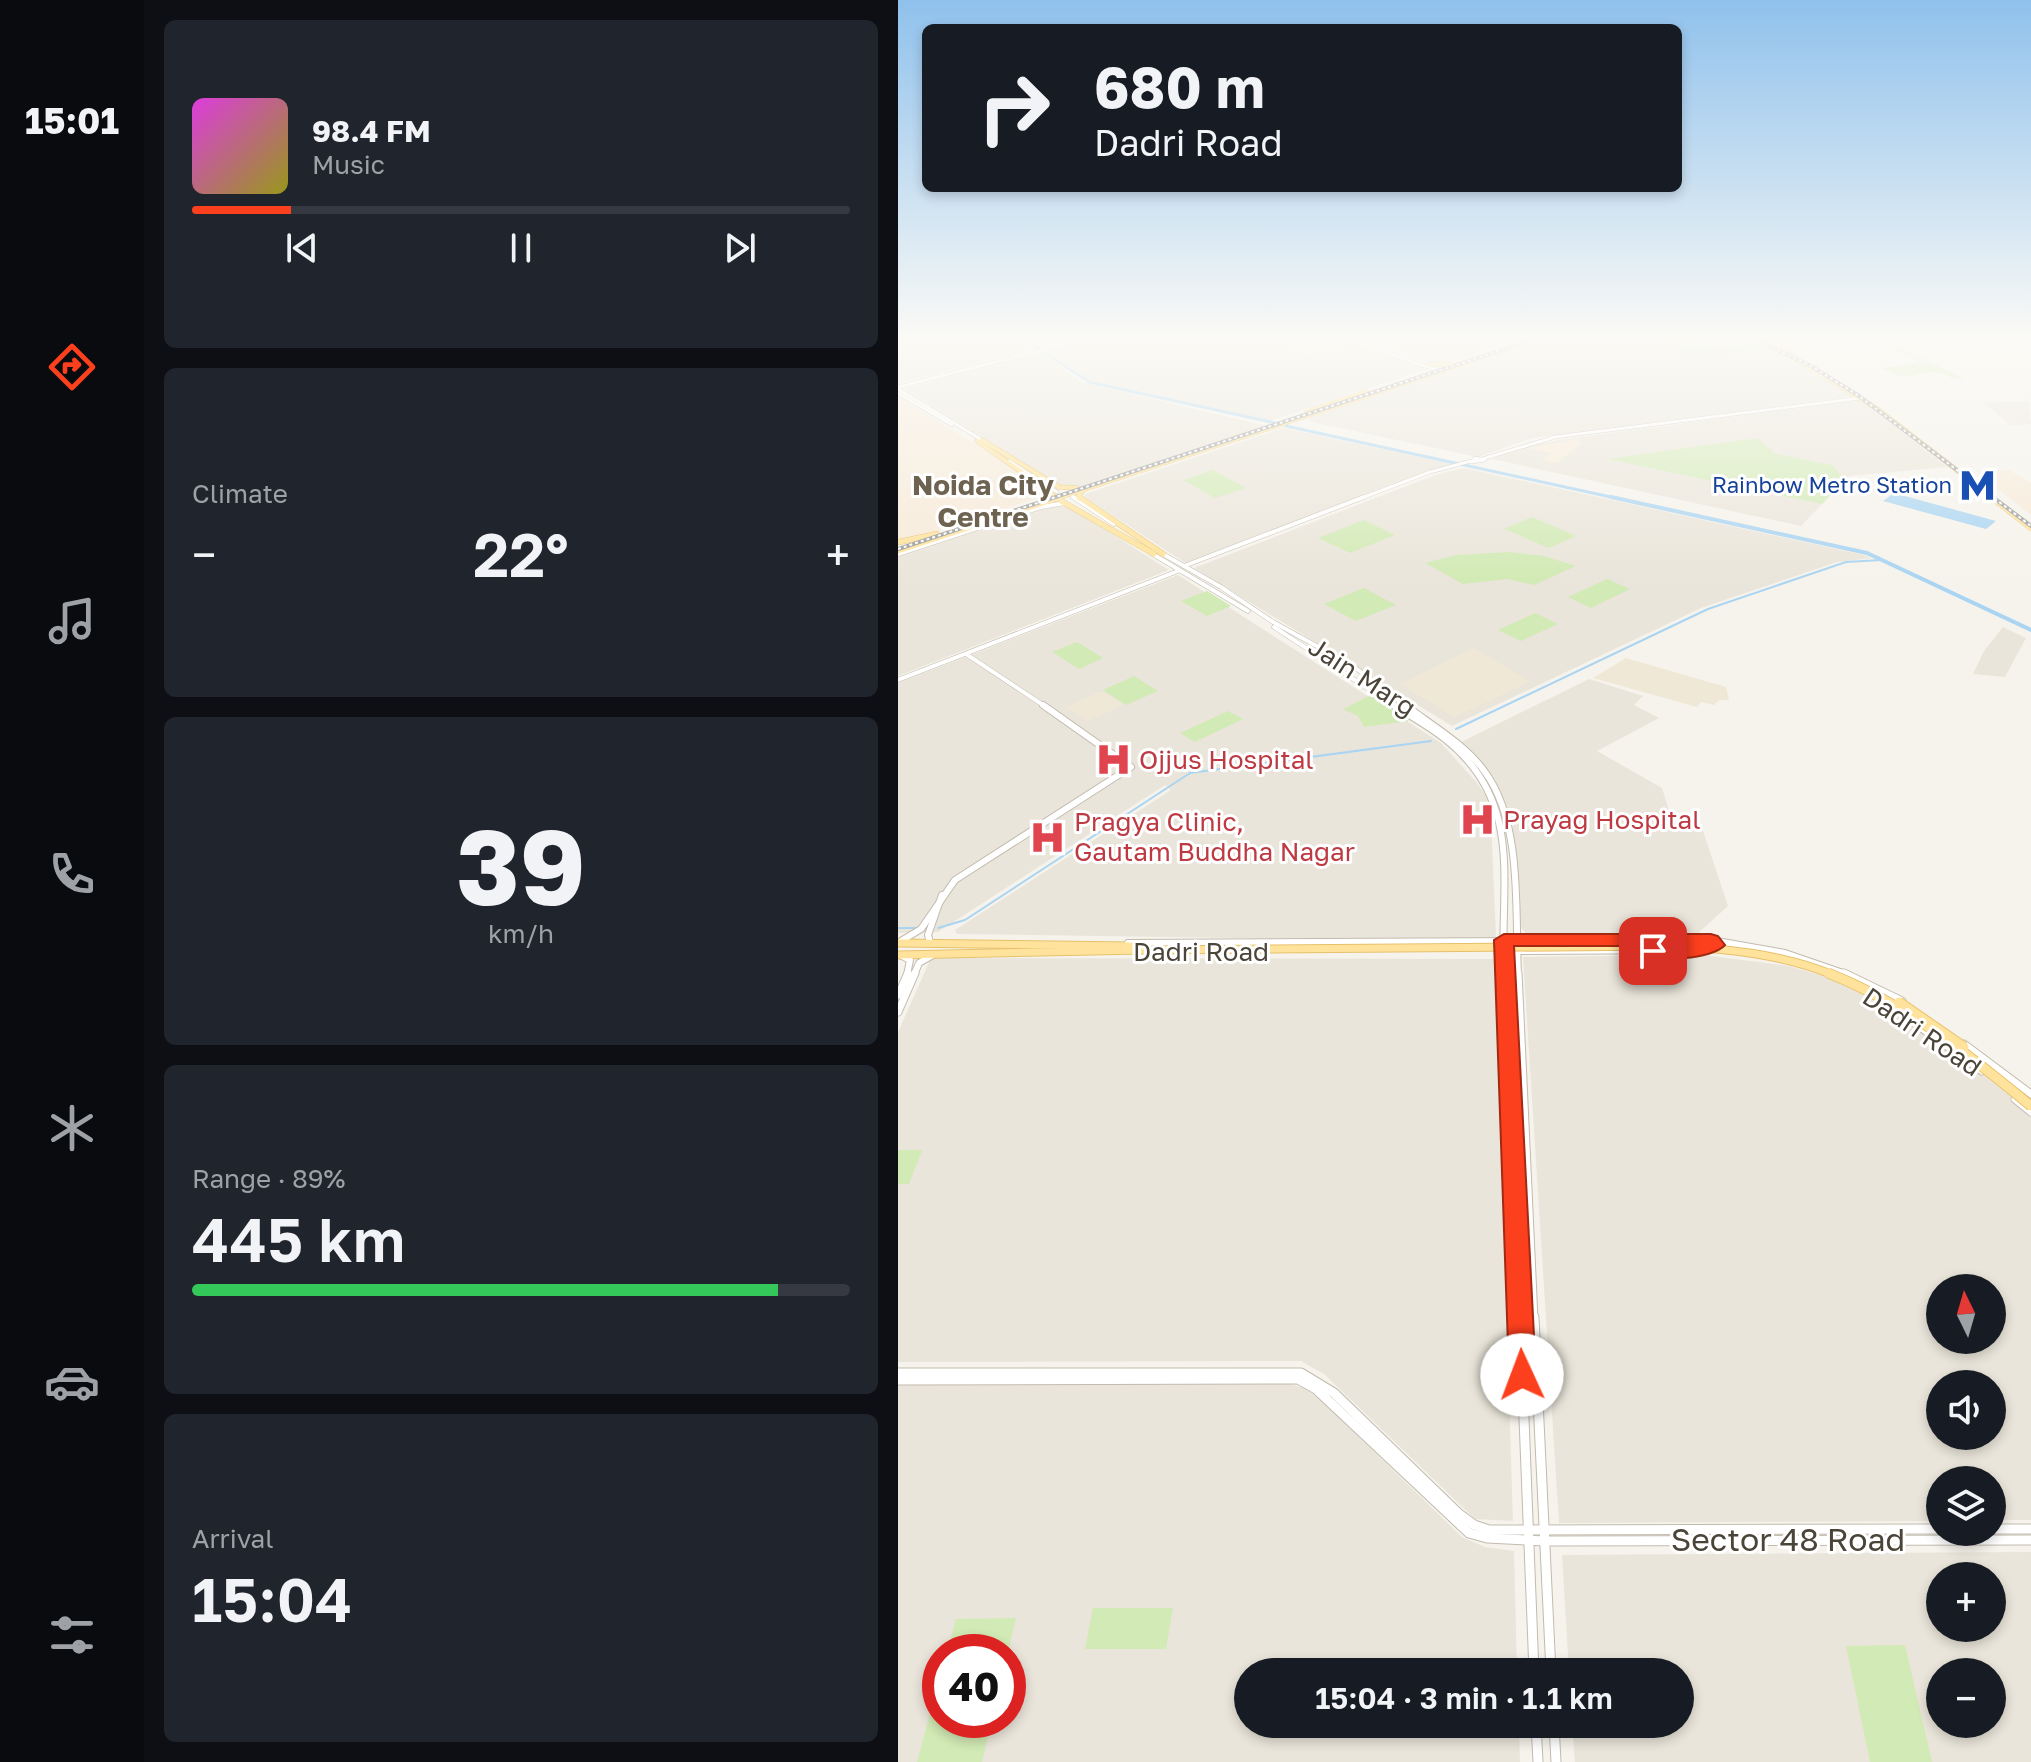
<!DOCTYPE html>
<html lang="en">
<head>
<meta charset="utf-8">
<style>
  :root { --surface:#171b24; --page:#20242c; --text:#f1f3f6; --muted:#9ea1a6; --line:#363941; --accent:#fc3f1d }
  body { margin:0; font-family:"Golos Text",sans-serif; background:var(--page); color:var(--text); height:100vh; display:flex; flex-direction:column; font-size:30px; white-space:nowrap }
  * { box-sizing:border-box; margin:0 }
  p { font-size:26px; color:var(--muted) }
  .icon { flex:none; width:44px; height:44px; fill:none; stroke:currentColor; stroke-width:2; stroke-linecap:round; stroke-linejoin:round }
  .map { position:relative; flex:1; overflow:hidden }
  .side { display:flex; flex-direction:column; gap:20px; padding:20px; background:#0d0f14; width:754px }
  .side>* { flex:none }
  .banner { position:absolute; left:24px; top:24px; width:760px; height:168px; border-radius:12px; box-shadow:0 4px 12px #0003; background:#171b24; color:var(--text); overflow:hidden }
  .needle { width:52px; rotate:355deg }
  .tools { position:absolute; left:1028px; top:1274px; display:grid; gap:16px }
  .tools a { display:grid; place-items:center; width:80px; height:80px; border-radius:50%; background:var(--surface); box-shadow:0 4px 12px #0003; font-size:40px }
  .speed { position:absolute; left:24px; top:1634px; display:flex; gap:16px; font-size:40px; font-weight:700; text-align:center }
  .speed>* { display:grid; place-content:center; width:104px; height:104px; border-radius:50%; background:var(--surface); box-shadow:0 4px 12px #0003; line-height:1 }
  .speed .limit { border:12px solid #d22; background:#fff; color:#111 }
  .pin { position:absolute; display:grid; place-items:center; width:68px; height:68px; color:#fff; margin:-34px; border-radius:16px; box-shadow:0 4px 12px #0006 }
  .me { position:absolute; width:88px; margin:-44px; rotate:358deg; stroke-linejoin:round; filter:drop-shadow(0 0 6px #0008) }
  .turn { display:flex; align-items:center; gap:28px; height:168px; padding:0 40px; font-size:36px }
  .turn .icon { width:104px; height:104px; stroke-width:2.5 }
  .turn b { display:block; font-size:56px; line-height:68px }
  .big { font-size:60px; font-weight:600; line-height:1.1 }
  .side .card { flex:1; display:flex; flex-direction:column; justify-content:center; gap:12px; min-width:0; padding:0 28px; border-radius:12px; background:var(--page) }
  .side .dial { align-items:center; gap:0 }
  .dial b { font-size:104px; line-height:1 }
  .song { display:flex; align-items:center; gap:24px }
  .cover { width:96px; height:96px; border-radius:12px; background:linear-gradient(135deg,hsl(300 70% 55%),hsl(60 70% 35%)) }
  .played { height:8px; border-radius:4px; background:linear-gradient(90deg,var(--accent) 15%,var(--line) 15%) }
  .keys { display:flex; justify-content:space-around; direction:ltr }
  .heat { display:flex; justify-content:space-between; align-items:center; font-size:44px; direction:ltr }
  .charge { height:12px; border-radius:6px; background:linear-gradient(90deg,#34c759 89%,var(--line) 0) }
  .trip { position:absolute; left:336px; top:1658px; width:460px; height:80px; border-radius:40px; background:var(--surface); box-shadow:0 4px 12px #0003; font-weight:600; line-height:80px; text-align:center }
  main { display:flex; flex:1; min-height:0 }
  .dock { display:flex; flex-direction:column; width:144px; justify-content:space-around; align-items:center; background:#090b0e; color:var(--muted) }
  .dock .icon { width:56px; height:56px }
  .dock .selected { color:var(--accent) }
  .dock b { font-size:36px; color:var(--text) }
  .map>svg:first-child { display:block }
</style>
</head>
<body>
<main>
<nav class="dock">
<b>15:01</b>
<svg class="icon selected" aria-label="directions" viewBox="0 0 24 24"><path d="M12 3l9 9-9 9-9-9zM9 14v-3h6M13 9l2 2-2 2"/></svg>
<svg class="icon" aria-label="music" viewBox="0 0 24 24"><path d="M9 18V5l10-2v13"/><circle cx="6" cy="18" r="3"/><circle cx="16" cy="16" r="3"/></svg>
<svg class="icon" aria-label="phone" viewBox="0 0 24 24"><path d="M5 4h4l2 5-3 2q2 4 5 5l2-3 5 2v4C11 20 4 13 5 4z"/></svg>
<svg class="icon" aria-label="climate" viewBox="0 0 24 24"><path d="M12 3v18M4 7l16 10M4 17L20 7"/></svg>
<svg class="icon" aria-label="car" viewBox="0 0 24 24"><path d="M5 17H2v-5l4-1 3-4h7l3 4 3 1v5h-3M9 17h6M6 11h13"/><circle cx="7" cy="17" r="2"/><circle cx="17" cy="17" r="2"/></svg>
<svg class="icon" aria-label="filters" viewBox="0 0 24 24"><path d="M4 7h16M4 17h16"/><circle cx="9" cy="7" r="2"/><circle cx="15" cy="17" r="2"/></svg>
</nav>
<section class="side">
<div class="card">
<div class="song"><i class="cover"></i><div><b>98.4 FM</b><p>Music</p></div></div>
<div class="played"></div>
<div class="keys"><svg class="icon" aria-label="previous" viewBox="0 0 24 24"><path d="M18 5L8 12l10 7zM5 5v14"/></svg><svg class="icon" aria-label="pause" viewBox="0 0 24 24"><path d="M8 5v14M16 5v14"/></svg><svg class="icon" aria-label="next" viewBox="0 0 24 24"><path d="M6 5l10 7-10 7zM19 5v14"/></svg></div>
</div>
<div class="card"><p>Climate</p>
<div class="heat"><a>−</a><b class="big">22°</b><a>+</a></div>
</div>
<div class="card dial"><b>39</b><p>km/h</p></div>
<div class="card"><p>Range · 89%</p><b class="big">445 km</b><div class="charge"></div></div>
<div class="card"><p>Arrival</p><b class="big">15:04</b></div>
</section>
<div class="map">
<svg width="1133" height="1762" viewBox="0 0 1133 1762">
  <rect width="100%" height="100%" fill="#f6f3ec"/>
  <g fill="#eae5da" fill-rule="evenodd">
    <polygon points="0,337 118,337 136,349 0,383"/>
    <polygon points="199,337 436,337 528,369 372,421 190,380 147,350"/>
    <polygon points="454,337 628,337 551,363 539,364"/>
    <polygon points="653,337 857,337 957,396 634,438 580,457 413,422 411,418"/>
    <polygon points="141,352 184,382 369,426 181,487 166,487 6,389"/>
    <polygon points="964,400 1049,467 951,476 903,526 594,459 631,446 667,439"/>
    <polygon points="1131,401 1133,424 1113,425 1086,403"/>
    <polygon points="385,428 556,464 289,564 187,497 187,494"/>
    <polygon points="566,468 966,555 973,558 939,562 803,608 554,726 296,568 540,474"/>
    <polygon points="158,504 170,506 271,570 0,676 0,557"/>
    <polygon points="280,575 543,743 579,783 590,799 593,820 598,937 588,940 563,941 59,934 57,930 273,790 267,785 40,932 0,933 0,683"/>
    <polygon points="1105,627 1128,638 1107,677 1075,674 1086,651"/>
    <polygon points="691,679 745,696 736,705 761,718 699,751 764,788 776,827 803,825 830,906 797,936 637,935 628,933 623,928 614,819 594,776 563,742"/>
    <path d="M 805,955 L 891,966 L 932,978 L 983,1001 L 1042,1040 L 1133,1113 L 1133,1520 L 1094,1520 L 1094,1480 L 1042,1480 L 1042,1521 L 661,1523 L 625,957 ZM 1042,1288 L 1094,1288 L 1094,1340 L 1042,1340 ZM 1042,1384 L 1094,1384 L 1094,1436 L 1042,1436 Z"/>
    <polygon points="33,958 597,959 615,1521 577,1519 426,1374 403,1361 0,1362 0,1032"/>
    <path d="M 390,1383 L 408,1389 L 427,1404 L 564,1537 L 587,1547 L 616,1551 L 619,1672 L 350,1672 L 350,1724 L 621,1724 L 622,1762 L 0,1762 L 0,1384 ZM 42,1652 L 110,1652 L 110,1720 L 42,1720 Z"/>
    <path d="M 1133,1552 L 1133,1762 L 677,1762 L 674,1724 L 782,1724 L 782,1672 L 671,1672 L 664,1555 ZM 1042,1576 L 1094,1576 L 1094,1628 L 1042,1628 ZM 1042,1672 L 1094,1672 L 1094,1724 L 1042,1724 Z"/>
  </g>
  <g fill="#f7ead8">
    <polygon points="0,396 147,488 148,492 140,498 0,544"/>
    <polygon points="679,439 684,443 659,463 644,460 652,453 630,448"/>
    <polygon points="1111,470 1133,483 1133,515 1082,475 1081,472"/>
  </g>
  <g fill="#efe8d6">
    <polygon points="397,337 412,337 453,351 421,360 373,343"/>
    <polygon points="576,648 632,682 556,717 502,684"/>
    <polygon points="728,658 828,687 831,700 821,700 816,705 803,702 799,707 695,678"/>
    <polygon points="204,691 226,705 189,721 167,707"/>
  </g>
  <g fill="#d2eab5">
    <polygon points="757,337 795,337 813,349 858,344 866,349 788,358"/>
    <path d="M 1003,348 L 1066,379 C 1054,381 1051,374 1041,373 C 1015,369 1017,386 984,368 L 1022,363 L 995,349 Z"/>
    <polygon points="859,438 878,454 934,465 947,479 924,504 710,459"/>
    <polygon points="315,470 348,488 317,498 285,480"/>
    <polygon points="634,517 678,536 651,548 606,529"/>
    <polygon points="466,520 497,535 452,553 420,538"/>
    <polygon points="611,552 646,556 678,566 636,585 609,579 565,584 527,563 559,555"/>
    <polygon points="709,579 732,589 693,608 670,597"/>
    <polygon points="466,588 498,605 458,621 426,604"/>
    <polygon points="309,591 333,606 309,616 283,601"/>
    <polygon points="637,613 660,624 623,641 600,630"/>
    <polygon points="179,642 205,658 181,669 154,652"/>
    <polygon points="236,676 260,691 228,705 205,690"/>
    <polygon points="473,695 511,721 466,727 460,716 445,709"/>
    <polygon points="330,711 345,719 297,742 282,733"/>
    <polygon points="0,1150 24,1150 11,1184 0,1184"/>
    <polygon points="195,1608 275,1608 268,1649 187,1649"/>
    <polygon points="118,1618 110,1652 49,1652 58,1619"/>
    <polygon points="1007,1645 1034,1762 972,1762 948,1646"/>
    <polygon points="42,1676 42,1720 94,1720 84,1762 19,1762"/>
  </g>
  <polygon fill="#a9d4f2" points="996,493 1098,521 1088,529 985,501"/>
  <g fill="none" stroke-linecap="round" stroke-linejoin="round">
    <g stroke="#a9d4f2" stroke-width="2">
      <polyline points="558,729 810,609 948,562 983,560"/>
      <polyline points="0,928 19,928"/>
      <polyline points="40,928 67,920 292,773 533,741"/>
    </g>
    <g stroke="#a9d4f2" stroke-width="3">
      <polyline points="122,337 140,348"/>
      <polyline points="144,351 191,382 377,423"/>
      <polyline points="388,426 722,499"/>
    </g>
    <polyline stroke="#a9d4f2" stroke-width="4" points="713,497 969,553 1133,630"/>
    <defs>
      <g id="minor-far4">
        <polyline points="440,337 542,371"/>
        <polyline points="0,387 195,337"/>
        <polyline points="0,389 89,443"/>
        <polyline points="0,393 54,425"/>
        <polygon points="577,458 587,460 574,462"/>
        <polyline points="584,459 657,437 963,398"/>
        <polyline points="111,461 159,492"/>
        <polyline points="175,497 178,499"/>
        <polyline points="461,499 532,472 573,461"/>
      </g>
      <g id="minor-far3">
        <polyline points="175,497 216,524"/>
        <polyline points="253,553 350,611"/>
        <polyline points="263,553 323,587 375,622 455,666 509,707"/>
        <polyline points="0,554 143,507 167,503"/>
        <polyline points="286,566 466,497"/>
        <polyline points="376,627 498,707"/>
        <polyline points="68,654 148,707"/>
        <polyline points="0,680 280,571"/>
      </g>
      <g id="minor-far2">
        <path d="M 495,705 C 512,716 531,726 547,739 C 628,803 601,885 606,975"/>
        <path d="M 507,705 C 533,725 567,744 587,772 C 625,824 617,912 620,975"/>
        <polyline points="3,941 23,929 57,880 233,767 145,705"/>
        <polyline points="32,943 30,935 44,895"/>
        <polyline points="230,943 813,940 887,953 951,975"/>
        <polyline points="619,951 799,950"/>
        <polyline points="4,956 12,960 9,975"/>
        <polyline points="16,975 21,963 35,955"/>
      </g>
      <g id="minor-far1">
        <polyline points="606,973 622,1319"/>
        <polyline points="620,973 636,1319"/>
        <polyline points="946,973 1004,1001"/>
        <polyline points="0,995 10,973"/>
        <polyline points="0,1012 17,973"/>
        <polyline points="1018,1024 1084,1071"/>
        <polyline points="1066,1044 1133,1094"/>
        <polyline points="1117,1099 1133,1112"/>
      </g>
      <g id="minor">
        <polyline points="622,1317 636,1672"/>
        <polyline points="636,1317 653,1672"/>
        <polyline points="0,1373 403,1373 436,1393 561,1514 576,1525 591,1530 1042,1529"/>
        <polyline points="0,1380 400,1379 418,1389 571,1533 589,1538 647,1541 1133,1540"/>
        <polyline points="1094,1529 1133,1529"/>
        <polyline points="638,1724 640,1762"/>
        <polyline points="656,1724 658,1762"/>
      </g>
      <g id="major-far2">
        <polyline points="862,337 981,410 1096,499"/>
        <polyline points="876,337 896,352"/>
        <polyline points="530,365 552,364"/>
        <polyline points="409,412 469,392"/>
        <polyline points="84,440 161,487 179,488"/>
        <polyline points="79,441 155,494"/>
        <polyline points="157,499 646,337"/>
        <polyline points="182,499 180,496 186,490"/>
      </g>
      <g id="major-far1">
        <polyline points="181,497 265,554"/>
        <polyline points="1093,497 1133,528"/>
        <polyline points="163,501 256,554"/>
        <polyline points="1,542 39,534"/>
        <polyline points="0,551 163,497"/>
      </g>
      <g id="major">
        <polyline points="743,940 739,945 744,951"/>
        <polyline points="0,943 233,946"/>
        <polyline points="0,955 246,950"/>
      </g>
    </defs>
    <use href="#minor-far4" stroke="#c2bbae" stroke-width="4"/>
    <use href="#minor-far3" stroke="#c2bbae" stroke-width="5"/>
    <use href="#minor-far2" stroke="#c2bbae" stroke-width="8"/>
    <use href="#minor-far1" stroke="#c2bbae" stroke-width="9"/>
    <use href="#minor" stroke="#c2bbae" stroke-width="11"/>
    <use href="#major-far2" stroke="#e6c16a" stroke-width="5"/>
    <use href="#major-far1" stroke="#e6c16a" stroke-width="6"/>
    <use href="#major" stroke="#e6c16a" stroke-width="9"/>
    <use href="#minor-far4" stroke="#fff" stroke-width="3"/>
    <use href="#minor-far3" stroke="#fff" stroke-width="4"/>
    <use href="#minor-far2" stroke="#fff" stroke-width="6"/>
    <use href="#minor-far1" stroke="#fff" stroke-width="7"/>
    <use href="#minor" stroke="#fff" stroke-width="9"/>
    <use href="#major-far2" stroke="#ffe39c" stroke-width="4"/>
    <use href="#major-far1" stroke="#ffe39c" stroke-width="5"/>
    <use href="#major" stroke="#ffe39c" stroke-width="7"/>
    <defs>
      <g id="rail">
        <polyline points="852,337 913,366 961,396 1133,526"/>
        <polyline points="0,549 643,337"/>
      </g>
    </defs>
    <use href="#rail" stroke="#9a9a9a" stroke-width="4"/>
    <use href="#rail" stroke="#fff" stroke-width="2" stroke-dasharray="3" stroke-linecap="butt"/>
    <defs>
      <path id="major-bridge-far1" d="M 246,950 L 775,946 C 830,949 884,954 935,975"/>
      <g id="major-bridge">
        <path d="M 930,973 C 1007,1003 1070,1054 1133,1106"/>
        <polyline points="1001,1002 1066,1047"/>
      </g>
    </defs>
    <use href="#major-bridge-far1" stroke="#e6c16a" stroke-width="9" stroke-linecap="butt"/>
    <use href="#major-bridge" stroke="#e6c16a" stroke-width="11" stroke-linecap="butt"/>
    <use href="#major-bridge-far1" stroke="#ffe39c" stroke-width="7"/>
    <use href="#major-bridge" stroke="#ffe39c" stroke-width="9"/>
  </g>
  <linearGradient id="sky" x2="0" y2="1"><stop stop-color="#8fc1ec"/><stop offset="0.58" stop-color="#fbfaf6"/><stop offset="1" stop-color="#fbfaf6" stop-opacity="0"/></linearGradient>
  <rect width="1133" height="583" fill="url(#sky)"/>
  <path fill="#fc3f1d" stroke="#a42913" stroke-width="2" d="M 606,934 L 813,934 L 820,936 L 827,945 C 815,959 757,964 746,951 L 752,946 L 616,946 L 638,1375 L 634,1383 L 624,1387 L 615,1383 L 611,1375 L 596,940 Z"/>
  <defs>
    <symbol id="metro-bare" viewBox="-9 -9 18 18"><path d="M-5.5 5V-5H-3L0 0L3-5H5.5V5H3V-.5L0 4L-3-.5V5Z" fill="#1a4fb4" stroke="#fff" stroke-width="2.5" paint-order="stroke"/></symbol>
    <symbol id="hospital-bare" viewBox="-9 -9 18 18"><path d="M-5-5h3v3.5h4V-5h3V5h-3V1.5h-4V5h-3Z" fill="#e0444e" stroke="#fff" stroke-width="2.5" paint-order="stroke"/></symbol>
  </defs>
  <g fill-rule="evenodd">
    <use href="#metro-bare" x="1054" y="460" width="51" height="51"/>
    <use href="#hospital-bare" x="190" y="734" width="51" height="51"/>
    <use href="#hospital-bare" x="554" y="794" width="51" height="51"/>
    <use href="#hospital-bare" x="124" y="812" width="51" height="51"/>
  </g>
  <g text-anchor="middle" stroke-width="6" stroke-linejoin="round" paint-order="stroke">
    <g font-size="22" fill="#164399" stroke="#fff" text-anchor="end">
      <text x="1054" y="493">Rainbow Metro Station</text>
    </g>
    <g font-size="26" fill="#4b4439" stroke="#fff">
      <text transform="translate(464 677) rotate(33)" y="9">Jain Marg</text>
      <text x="303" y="961">Dadri Road</text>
      <text transform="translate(1024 1032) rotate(34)" y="9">Dadri Road</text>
    </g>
    <g font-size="26" fill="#be3a42" stroke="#fff" text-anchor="start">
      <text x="241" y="769">Ojjus Hospital</text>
      <text x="605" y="829">Prayag Hospital</text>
      <text x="176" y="831">Pragya Clinic,<tspan x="176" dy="30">Gautam Buddha Nagar</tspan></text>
    </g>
    <g font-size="28" font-weight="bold" fill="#6e6250" stroke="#fff">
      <text x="85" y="495">Noida City<tspan x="85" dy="32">Centre</tspan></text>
    </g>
    <g font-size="32" fill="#4b4439" stroke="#fff">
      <text x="890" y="1551">Sector 48 Road</text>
    </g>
  </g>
</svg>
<div class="tools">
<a><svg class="needle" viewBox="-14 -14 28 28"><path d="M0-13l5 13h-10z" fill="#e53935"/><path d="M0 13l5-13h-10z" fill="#9ea1a6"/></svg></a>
<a><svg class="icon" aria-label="sound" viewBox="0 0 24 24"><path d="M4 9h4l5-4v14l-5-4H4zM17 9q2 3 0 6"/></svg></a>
<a><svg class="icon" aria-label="layers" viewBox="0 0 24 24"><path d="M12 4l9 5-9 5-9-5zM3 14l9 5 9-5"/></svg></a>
<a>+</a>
<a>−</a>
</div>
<div class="speed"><div class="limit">40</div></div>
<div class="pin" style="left:755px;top:951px;background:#d93025"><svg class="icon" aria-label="arrive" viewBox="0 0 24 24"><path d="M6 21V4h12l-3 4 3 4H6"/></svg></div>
<svg class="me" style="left:624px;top:1375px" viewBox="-20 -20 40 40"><circle r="19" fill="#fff"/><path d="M0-13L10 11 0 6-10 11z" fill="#fc3f1d"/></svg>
<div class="trip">15:04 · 3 min · 1.1 km</div>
<div class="banner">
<div class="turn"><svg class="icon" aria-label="right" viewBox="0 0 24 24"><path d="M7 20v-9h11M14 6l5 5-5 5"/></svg><div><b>680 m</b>Dadri Road</div></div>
</div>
</div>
</main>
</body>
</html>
